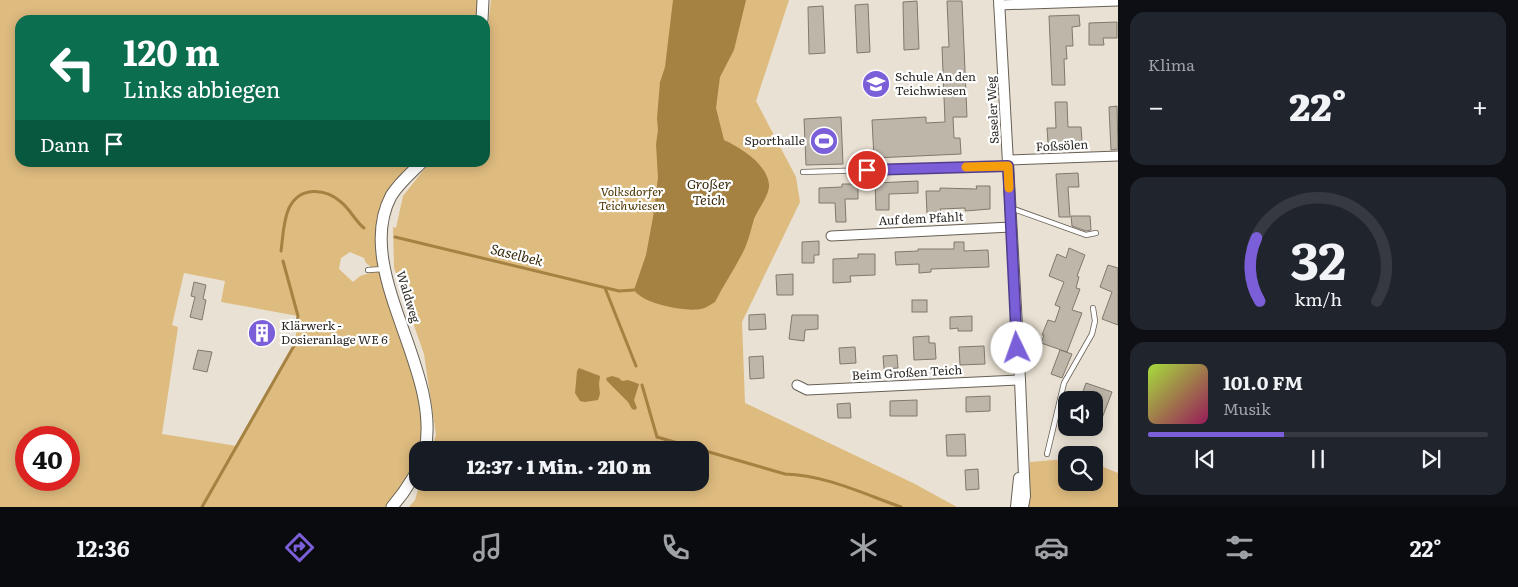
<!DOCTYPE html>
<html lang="de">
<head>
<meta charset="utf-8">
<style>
  :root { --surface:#171b24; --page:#20242c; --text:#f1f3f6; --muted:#9ea1a6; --line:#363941; --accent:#7b5fd9 }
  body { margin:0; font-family:Literata,serif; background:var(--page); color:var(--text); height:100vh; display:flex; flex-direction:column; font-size:19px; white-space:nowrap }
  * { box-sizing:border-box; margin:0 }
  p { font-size:16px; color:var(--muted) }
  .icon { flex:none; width:28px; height:28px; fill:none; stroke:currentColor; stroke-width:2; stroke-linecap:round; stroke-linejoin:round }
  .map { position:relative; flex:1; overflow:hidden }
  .details { display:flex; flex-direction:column; gap:12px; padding:12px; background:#0d0f14; width:400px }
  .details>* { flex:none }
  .top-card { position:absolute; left:15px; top:15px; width:475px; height:152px; border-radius:15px; box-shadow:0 2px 12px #0003; background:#0b6e4f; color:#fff; overflow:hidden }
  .fabs { position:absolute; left:1058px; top:391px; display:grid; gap:10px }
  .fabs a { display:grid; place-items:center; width:45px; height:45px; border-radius:10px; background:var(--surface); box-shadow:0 2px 12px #0003; font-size:25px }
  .speed { position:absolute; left:15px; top:426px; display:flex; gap:10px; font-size:25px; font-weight:700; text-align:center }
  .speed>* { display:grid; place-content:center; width:65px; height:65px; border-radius:50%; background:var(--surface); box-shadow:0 2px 12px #0003; line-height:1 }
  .speed .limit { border:8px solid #d22; background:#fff; color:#111 }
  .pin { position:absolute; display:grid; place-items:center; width:42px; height:42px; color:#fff; margin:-21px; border:2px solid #fff; border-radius:50%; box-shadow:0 1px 5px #0007 }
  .me { position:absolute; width:55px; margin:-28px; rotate:357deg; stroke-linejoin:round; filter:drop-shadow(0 0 4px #0008) }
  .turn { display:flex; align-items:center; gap:18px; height:105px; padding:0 25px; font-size:22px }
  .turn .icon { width:65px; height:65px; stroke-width:2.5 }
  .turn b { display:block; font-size:35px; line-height:42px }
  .then { display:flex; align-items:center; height:48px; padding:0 25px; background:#0003; gap:10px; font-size:19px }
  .big { font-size:38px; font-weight:800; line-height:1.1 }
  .details .tile { flex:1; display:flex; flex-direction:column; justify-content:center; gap:8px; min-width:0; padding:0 18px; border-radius:15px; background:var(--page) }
  .details .dial { align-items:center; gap:0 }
  .dial svg { height:130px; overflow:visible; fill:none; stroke:var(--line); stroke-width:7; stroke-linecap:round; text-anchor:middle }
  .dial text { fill:var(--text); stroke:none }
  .song { display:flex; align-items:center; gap:15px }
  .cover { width:60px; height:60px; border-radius:8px; background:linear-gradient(135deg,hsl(80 70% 55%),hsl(330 70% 35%)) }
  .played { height:5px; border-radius:2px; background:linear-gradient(90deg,var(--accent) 40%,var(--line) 40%) }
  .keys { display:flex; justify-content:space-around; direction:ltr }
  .heat { display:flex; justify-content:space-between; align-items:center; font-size:28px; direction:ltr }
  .trip { position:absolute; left:409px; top:441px; width:300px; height:50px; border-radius:15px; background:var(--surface); box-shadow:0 2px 12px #0003; font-weight:800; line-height:50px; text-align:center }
  .menu { display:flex; height:80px; justify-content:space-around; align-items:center; background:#090b0e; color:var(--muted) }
  .menu .icon { width:35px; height:35px }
  .menu .selected { color:var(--accent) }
  .menu b { font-size:22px; color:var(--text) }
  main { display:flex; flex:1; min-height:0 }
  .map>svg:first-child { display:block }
</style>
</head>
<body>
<main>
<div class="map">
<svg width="1118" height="507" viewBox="0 0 1118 507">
  <rect width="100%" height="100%" fill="#e9e1d3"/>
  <g fill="#debb7f" fill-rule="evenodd">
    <path d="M 0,0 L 483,0 L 482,20 L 20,20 L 20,162 L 422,163 L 397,188 L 380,245 L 421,385 L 425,450 L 418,450 L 417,470 L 392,507 L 0,507 ZM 350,252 L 364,258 L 366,263 L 370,266 L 370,273 L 360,276 L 353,282 L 339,269 L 341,258 ZM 184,273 L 225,281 L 221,302 L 298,316 L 295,344 L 237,446 L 162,434 L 178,327 L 172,325 ZM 26,438 L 69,438 L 69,480 L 26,480 Z"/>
    <polygon points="491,0 789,0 756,101 796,177 800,202 742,322 745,403 913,483 957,507 409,507 415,500 420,483 700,482 700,450 431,450 436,435 424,354 394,268 393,227 396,228 403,196 429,163 485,162 485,52"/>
    <polygon points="1066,459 1066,482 1094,482 1094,463 1118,473 1118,507 1028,507 1030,462"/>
  </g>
  <g fill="#a68242">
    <path d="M 673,0 L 746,0 L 734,50 L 720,77 L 716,108 L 724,140 C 741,148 766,163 769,184 C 770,195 758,209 754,219 C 751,229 749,239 745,248 C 736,267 724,284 715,302 C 710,305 706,308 701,309 C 685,312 643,304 634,290 L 646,255 L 653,217 L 658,178 L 656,144 L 658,130 L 657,118 L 660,82 L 665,67 Z"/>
    <polygon points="579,368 600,376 599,384 600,394 598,400 585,402 580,401 575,393 577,371"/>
    <polygon points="612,376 619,378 622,381 628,380 639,384 634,400 637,408 635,410 632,409 628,402 607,381 606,378"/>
  </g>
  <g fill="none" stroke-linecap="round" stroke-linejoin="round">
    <g stroke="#a68242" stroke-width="3">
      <polyline points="395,237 619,291 634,290"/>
      <path d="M 281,251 C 283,237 283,221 289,208 C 300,186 325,188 341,202 C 350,209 355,221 364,228"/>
      <polyline points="283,261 298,316 297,322"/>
      <polyline points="605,288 636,366"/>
      <path d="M 642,385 L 657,437 L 785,474 C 825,475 864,494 901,507"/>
      <polyline points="202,507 295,344"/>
    </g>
  </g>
  <g fill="#beb6a9" stroke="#80796d">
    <polygon points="917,1 919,49 904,50 903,2"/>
    <polygon points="947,1 962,1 967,117 953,117 954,138 960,138 961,154 874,158 872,120 926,117 926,123 945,122 942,47 949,47"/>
    <polygon points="868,4 870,52 857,53 855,5"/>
    <polygon points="823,6 825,53 809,54 808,7"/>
    <polygon points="1079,15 1080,26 1072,27 1073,46 1066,46 1067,59 1064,59 1065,85 1052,85 1049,16"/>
    <polygon points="1117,22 1117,38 1103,38 1104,45 1089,45 1089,23"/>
    <polygon points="1055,102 1067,102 1068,127 1081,127 1082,141 1048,143 1047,128 1056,128"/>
    <polygon points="1117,106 1118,149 1111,150 1109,107"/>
    <polygon points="841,117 843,164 806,165 804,119"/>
    <polygon points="1078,173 1079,187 1068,187 1070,217 1059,217 1056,174"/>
    <polygon points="918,181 918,193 889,194 889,210 876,210 875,183"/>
    <polygon points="842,184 858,184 858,199 845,199 846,222 836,222 835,203 819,203 819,188 842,187"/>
    <polygon points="976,186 990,186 990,209 965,211 965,208 940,209 941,212 927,213 926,191 940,191 940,188 977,189"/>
    <polygon points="1071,216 1090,216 1091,230 1086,231 1072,226"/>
    <polygon points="819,241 819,255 814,255 814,263 802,263 802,242"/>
    <polygon points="954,242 964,242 964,251 988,250 989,267 931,269 931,272 919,273 919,264 896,265 895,252 918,251 918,249 954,249"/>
    <polygon points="1069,248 1085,255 1077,276 1079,277 1076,288 1080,289 1072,310 1082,313 1067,352 1041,343 1044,335 1042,335 1048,320 1055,322 1060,307 1055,305 1064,282 1049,276 1057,254 1066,258"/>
    <polygon points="858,254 875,254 875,275 850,276 851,282 833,283 833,259 858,258"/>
    <polygon points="1108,265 1118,268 1118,325 1102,319 1112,292 1100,287"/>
    <polygon points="793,274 793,295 777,295 776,275"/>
    <polygon points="194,282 206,285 203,299 206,300 202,320 190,317 195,297 191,296"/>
    <rect x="912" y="300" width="15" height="12"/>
    <polygon points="765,314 766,329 749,330 749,315"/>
    <polygon points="792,315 818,315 818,329 805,330 804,341 789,339"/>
    <polygon points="972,316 972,331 958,331 958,328 950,329 950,317"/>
    <polygon points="255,327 271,330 269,341 253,337"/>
    <polygon points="929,336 929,343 935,343 936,359 914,360 913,337"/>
    <polygon points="984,346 985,364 960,365 959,347"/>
    <polygon points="855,347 856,363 840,364 839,348"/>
    <polygon points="198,350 212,352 207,372 193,369"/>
    <polygon points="1060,350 1072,354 1062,378 1051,374"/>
    <polygon points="897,355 898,368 884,369 883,356"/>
    <polygon points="763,356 764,378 750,379 749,357"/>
    <polygon points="1086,383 1112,392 1101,421 1094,418 1094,400 1080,400"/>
    <polygon points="990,396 990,411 966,412 966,397"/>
    <polygon points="917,400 917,416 890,416 890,401"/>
    <polygon points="850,403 851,418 838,418 837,404"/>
    <polygon points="965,434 966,456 947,456 946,435"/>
    <polygon points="978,469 979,489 966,490 965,470"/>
  </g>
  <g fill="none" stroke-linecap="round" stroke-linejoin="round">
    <defs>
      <g id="service">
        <polyline points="803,172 1008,166"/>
        <polyline points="1011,208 1086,235 1096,233"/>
        <polyline points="368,270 384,269"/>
        <polyline points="1047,454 1064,383 1092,334 1095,321 1093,308"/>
      </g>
      <g id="minor">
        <polyline points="999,5 1118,1"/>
        <polyline points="1008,160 1118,156"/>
        <polyline points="831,236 1011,227"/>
        <polyline points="797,385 807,390 1020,380"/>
      </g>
      <g id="tertiary">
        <polyline points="999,0 1020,380 1024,476 1025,496 1023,507"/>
        <polyline points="1016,507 1019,478"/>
      </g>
      <g id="secondary">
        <polyline points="482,20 483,0"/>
        <path d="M 422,162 C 411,173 399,183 391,196 C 352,270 442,369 425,450"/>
        <polyline points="392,507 403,493 418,470"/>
      </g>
    </defs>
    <use href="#service" stroke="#676055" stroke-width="6"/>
    <use href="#minor" stroke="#676055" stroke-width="11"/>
    <use href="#tertiary" stroke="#676055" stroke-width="12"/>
    <use href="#secondary" stroke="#676055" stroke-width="13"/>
    <use href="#service" stroke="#fff" stroke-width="4.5"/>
    <use href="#minor" stroke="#fff" stroke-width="9"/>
    <use href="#tertiary" stroke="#fff" stroke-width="10"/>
    <use href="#secondary" stroke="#fff" stroke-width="11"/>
  </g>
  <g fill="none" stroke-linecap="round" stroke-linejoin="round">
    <defs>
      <polyline id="route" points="867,170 1008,166 1017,348"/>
    </defs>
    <use href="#route" stroke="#503e8d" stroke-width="12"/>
    <use href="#route" stroke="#7b5fd9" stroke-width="9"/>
    <polyline stroke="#f59e0b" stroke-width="9" points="966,167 1008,166 1009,188"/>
  </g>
  <defs>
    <symbol id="school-disc" viewBox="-11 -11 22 22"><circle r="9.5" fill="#7b5fd9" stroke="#fff"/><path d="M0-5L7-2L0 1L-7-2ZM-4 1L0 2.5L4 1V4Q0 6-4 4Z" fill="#fff"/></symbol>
    <symbol id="stadium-disc" viewBox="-11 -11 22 22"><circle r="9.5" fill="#7b5fd9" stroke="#fff"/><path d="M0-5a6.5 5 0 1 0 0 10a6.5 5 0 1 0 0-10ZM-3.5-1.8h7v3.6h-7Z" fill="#fff"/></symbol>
    <symbol id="building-disc" viewBox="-11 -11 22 22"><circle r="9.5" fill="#7b5fd9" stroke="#fff"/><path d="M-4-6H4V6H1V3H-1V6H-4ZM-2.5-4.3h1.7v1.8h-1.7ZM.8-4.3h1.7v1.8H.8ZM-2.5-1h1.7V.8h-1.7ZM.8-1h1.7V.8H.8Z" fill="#fff"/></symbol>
  </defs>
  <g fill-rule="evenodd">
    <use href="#school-disc" x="860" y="68" width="32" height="32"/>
    <use href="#stadium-disc" x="808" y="125" width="32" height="32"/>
    <use href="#building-disc" x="246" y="317" width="32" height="32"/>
  </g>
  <g text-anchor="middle" stroke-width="4.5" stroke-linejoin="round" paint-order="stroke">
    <g font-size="12" fill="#2d2a25" stroke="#fff" text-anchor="start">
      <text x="895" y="81">Schule An den<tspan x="895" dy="14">Teichwiesen</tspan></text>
      <text x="805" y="145" text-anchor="end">Sporthalle</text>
      <text x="281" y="330">Klärwerk -<tspan x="281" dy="14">Dosieranlage WE 6</tspan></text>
    </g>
    <g font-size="12" fill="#2d2a25" stroke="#fff">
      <text transform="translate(993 110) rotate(-93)" y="4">Saseler Weg</text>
      <text transform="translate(1062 146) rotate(-3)" y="4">Foßsölen</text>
      <text transform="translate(921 219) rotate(-3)" y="4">Auf dem Pfahlt</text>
      <text transform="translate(408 297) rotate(73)" y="4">Waldweg</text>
      <text transform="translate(907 373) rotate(-3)" y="4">Beim Großen Teich</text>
    </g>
    <g font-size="12" font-style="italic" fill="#4e3500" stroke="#fff">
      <text x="632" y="196">Volksdorfer<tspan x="632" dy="14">Teichwiesen</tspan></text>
    </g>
    <g font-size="14" font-style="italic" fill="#3b2b0e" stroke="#fff">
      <text x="709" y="189">Großer<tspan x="709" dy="16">Teich</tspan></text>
      <text transform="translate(517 255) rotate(14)" y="5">Saselbek</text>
    </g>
  </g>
</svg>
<div class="fabs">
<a><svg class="icon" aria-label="sound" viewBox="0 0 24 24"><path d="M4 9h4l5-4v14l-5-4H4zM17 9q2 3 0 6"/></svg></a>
<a><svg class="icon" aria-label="search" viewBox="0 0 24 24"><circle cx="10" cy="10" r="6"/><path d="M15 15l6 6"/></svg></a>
</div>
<div class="speed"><div class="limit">40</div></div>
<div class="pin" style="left:867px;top:170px;background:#d93025"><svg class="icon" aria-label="arrive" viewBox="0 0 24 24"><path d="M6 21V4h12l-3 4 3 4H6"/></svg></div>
<svg class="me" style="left:1017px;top:348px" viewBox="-20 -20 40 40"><circle r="19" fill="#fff"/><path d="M0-13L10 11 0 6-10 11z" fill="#7b5fd9"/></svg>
<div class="trip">12:37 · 1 Min. · 210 m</div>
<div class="top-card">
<div class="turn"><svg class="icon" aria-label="left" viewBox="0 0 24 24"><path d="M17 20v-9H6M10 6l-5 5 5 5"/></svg><div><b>120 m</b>Links abbiegen</div></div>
<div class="then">Dann<svg class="icon" aria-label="arrive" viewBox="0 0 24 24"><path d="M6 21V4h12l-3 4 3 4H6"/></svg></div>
</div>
</div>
<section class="details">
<div class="tile"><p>Klima</p>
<div class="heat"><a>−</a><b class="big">22°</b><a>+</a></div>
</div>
<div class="tile dial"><svg viewBox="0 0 100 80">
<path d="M14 69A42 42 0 1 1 86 69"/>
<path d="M14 69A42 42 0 0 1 12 30" stroke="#7b5fd9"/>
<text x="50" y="56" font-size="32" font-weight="700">32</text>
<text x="50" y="72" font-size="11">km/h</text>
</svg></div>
<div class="tile">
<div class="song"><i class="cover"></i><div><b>101.0 FM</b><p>Musik</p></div></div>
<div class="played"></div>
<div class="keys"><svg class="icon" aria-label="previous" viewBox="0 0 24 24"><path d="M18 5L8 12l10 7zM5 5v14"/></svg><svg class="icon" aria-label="pause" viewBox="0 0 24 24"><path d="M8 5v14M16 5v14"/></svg><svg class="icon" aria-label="next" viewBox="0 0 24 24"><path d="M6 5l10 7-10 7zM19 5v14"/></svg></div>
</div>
</section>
</main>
<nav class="menu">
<b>12:36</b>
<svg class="icon selected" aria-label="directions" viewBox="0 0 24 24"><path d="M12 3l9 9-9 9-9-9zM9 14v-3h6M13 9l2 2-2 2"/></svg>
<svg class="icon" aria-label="music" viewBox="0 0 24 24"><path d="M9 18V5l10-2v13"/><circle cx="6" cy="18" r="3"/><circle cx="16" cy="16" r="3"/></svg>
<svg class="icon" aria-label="phone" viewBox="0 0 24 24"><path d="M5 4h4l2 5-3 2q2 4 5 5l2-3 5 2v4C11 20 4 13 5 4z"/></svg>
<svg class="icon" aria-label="climate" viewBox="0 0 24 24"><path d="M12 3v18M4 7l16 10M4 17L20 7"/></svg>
<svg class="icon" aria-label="car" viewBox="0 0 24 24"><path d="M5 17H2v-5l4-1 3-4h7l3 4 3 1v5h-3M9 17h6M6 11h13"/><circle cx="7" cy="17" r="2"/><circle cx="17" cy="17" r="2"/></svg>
<svg class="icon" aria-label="filters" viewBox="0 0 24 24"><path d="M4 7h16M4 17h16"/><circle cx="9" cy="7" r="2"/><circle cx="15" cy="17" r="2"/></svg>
<b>22°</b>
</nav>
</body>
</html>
